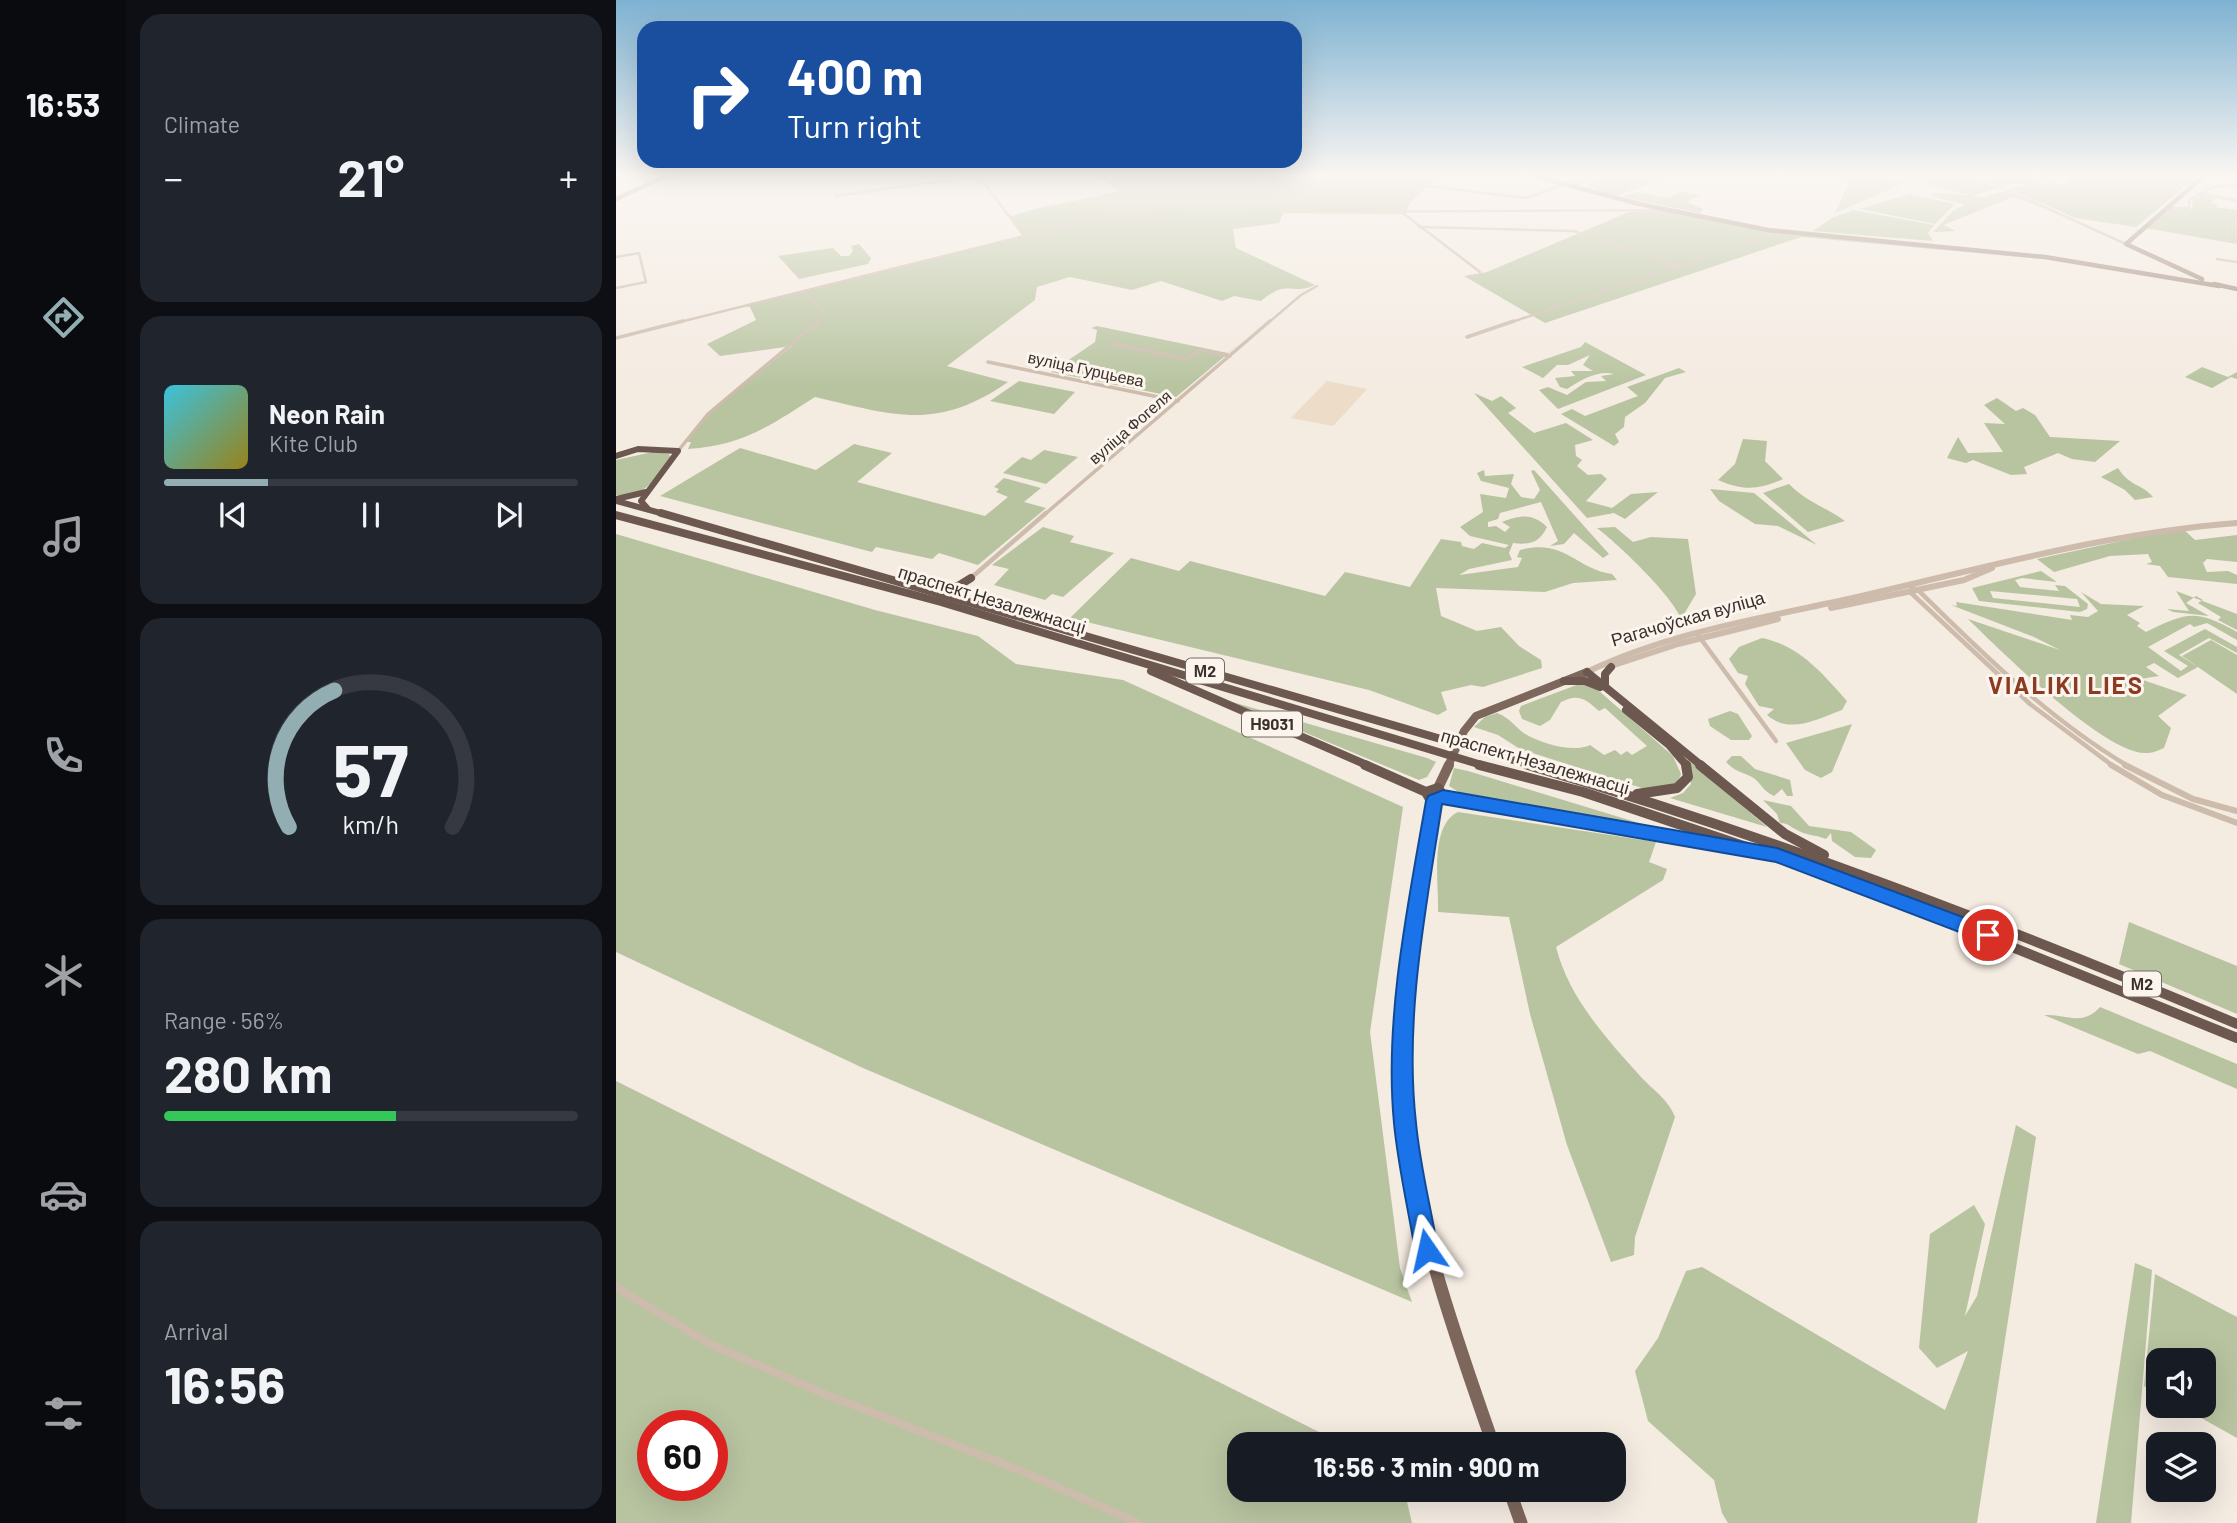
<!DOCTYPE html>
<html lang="en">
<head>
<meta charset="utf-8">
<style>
  :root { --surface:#171b24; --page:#20242c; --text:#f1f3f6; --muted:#9ea1a6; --line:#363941; --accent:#92aeb2 }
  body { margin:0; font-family:Barlow,sans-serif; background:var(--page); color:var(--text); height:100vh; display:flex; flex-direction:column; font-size:26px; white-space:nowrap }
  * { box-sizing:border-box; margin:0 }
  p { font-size:23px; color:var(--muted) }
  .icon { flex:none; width:38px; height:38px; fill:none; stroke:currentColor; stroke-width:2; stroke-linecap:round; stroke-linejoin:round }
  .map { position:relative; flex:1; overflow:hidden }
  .side { display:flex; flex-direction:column; gap:14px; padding:14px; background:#0d0f14; width:490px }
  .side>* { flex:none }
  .guide { position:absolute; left:21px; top:21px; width:665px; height:147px; border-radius:21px; box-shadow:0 7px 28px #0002; background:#1a4fa0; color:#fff; overflow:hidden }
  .tools { position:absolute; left:1530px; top:1348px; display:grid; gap:14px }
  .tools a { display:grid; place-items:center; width:70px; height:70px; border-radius:14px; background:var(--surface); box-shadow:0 7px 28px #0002; font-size:35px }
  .speed { position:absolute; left:21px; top:1410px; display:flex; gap:14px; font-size:35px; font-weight:700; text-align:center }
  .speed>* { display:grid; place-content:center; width:91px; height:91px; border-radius:50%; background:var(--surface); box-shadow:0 7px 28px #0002; line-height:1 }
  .speed .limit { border:10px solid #d22; background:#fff; color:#111 }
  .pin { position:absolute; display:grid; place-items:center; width:60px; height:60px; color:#fff; margin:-30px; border:4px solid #fff; border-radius:50%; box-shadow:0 2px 7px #0007 }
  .me { position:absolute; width:77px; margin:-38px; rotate:349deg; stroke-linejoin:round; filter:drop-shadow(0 0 5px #0008) }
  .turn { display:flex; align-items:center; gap:24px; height:147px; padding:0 35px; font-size:32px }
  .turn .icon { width:91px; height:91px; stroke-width:2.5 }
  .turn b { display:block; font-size:49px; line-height:60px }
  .big { font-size:52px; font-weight:700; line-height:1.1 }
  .side .widget { flex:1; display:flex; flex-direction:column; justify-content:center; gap:10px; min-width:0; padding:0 24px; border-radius:21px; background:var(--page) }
  .side .dial { align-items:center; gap:0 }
  .dial svg { height:182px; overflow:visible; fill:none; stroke:var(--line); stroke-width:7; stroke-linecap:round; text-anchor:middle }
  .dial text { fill:var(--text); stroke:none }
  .song { display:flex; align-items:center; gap:21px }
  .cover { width:84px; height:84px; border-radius:10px; background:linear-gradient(135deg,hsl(190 70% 55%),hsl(50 70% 35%)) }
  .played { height:7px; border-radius:4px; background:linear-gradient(90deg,var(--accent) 25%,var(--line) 25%) }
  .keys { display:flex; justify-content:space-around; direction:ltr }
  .heat { display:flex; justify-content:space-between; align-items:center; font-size:38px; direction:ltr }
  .charge { height:10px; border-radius:5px; background:linear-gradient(90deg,#34c759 56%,var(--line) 0) }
  .trip { position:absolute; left:611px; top:1432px; width:399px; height:70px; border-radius:21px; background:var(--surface); box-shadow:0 7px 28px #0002; font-weight:700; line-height:70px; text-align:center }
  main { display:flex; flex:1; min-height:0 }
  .menu { display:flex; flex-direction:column; width:126px; justify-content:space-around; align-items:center; background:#090b0e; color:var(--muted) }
  .menu .icon { width:49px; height:49px }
  .menu .current { color:var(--accent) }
  .menu b { font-size:32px; color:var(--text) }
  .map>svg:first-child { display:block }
</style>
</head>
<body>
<main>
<nav class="menu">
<b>16:53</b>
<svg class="icon current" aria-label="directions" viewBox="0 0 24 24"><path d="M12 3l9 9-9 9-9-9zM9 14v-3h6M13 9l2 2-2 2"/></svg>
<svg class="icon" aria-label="music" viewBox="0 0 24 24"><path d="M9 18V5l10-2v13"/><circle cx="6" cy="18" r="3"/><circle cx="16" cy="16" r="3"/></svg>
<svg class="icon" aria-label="phone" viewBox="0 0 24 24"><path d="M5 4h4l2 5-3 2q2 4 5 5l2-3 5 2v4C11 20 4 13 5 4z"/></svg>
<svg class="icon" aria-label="climate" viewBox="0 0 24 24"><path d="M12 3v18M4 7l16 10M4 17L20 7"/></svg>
<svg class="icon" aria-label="car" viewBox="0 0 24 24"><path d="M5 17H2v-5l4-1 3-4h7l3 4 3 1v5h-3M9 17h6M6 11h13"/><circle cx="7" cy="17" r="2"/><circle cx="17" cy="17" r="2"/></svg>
<svg class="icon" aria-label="filters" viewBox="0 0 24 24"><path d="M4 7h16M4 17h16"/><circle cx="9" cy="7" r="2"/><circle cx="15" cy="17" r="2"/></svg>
</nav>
<section class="side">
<div class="widget"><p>Climate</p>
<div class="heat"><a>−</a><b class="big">21°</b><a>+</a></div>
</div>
<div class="widget">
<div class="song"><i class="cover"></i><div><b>Neon Rain</b><p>Kite Club</p></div></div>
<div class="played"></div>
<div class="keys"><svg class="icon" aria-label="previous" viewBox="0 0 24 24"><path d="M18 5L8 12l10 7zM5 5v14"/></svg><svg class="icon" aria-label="pause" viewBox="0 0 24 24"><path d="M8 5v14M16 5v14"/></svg><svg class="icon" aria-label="next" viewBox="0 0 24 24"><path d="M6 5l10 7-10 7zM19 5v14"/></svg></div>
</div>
<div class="widget dial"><svg viewBox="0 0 100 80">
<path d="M14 69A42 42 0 1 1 86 69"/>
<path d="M14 69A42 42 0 0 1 34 9" stroke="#92aeb2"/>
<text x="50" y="56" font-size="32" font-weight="700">57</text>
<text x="50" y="72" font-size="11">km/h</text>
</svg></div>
<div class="widget"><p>Range · 56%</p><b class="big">280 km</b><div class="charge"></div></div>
<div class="widget"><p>Arrival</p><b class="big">16:56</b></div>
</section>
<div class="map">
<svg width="1621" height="1523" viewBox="0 0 1621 1523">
  <rect width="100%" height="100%" fill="#f4ebe1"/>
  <g fill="#b8c4a0" fill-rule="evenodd">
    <path d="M 481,175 L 822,175 L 792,203 L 788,214 L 667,213 L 663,223 L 617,229 L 620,248 L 699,285 C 675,296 672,278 645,301 L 618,296 L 606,301 L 545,281 L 516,290 L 454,277 L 421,287 L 419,300 L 331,366 L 392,382 C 320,432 278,415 199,397 C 155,425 126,446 72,449 L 75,442 L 70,442 L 92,414 L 176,346 L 104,356 L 91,344 L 140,320 L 134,307 L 129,306 L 408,236 L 394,217 C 430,203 469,201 502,191 Z"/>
    <polygon points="984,175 1060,175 999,196 972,186"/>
    <polygon points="1263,175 1291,182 1219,213 1233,182 1226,176"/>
    <polygon points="1280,175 1352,175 1382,188 1356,196 1366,197 1389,191 1434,210 1397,197 1327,225 1340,231 1317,232 1338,210 1349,205 1314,196 1316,193 1353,195 1300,181 1301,177 1299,181"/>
    <polygon points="1361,175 1420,175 1447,182 1385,185"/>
    <polygon points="1458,175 1583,175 1520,227 1459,218 1394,189 1414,184 1450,184"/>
    <polygon points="1020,192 1052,198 1065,192 1084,195 1071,202 1087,209 1084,213 1006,197"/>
    <polygon points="1294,194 1339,204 1319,224 1244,209"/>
    <polygon points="1587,194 1599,198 1595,203 1602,205 1600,207 1621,210 1621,244 1529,228 1554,209 1576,209 1577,198"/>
    <polygon points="1052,210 1152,230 1436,260 1185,237 929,323 848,276 871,272 1013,212"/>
    <polygon points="1237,210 1318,225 1312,233 1317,241 1197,231 1216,218"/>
    <polygon points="243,244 255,258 252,264 183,279 162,256 217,248 225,256 233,256 237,251 235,246"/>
    <polygon points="481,326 612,353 627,341 560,397 435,372 479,342 481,330 475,328"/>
    <path d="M 969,342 L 1030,375 L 942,409 L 923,390 L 932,387 L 951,395 L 970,382 L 990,381 L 985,376 L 998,374 C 982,370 965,380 951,389 L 944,387 L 939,378 L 959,376 L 955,371 L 977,371 L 967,365 L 974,355 L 952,365 L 941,365 L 927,378 L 906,367 L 965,347 Z"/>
    <polygon points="1586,367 1612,377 1621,372 1621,379 1615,377 1596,388 1569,377"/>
    <polygon points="1063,368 1070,372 1049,378 1029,403 1009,417 1008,427 999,434 1003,442 998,446 945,414 956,409 969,416 1022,396 1011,387"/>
    <polygon points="403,381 459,392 438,414 374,401"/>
    <polygon points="858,393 876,401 885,396 900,408 892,413 918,433 950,423 977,440 959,445 960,456 966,460 961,466 972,475 985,474 991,479 970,501 996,508 1015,494 1042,492 1009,519 998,513 971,518"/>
    <polygon points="1381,398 1400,411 1407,408 1419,415 1434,437 1504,441 1479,462 1456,459 1442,453 1408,467 1411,474 1395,475 1357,460 1350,463 1331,458 1342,437 1352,453 1387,452 1368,423 1389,424 1368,405"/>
    <path d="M 1127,439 L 1151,441 L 1149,461 L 1167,479 C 1143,490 1127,491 1102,480 L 1119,464 Z"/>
    <polygon points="238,444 276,453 241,482 369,516 392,497 380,492 383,489 378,487 388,478 425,488 408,502 430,508 362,565 323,553 316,559 260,547 256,552 44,496 124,448 200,470"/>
    <polygon points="428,450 462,457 430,484 387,473 406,457 415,460"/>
    <path d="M 37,452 L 53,454 L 55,459 C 40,478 27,500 0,495 L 0,460 Z"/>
    <path d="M 1502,468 C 1514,487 1525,483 1537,497 L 1519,500 L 1509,490 L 1485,477 Z"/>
    <path d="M 868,470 L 869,476 L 898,474 L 895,484 L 905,497 L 918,499 L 924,490 L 915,471 L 918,470 L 993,554 L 987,558 L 958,533 L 948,544 L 934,546 L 942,541 L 925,502 L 884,513 L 882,519 L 872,522 L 872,527 L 880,526 L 889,532 L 894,527 L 886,522 C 905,515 916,513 931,527 C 923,543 914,545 897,543 L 893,553 L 896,560 L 853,569 L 843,575 L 902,567 L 906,558 L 901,557 L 904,550 C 948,538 960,569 996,574 L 1001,580 L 957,583 L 929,592 L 820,588 L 825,616 L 861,631 L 885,627 L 903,646 L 925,660 L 926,668 L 867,687 L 855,685 L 825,692 L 831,710 L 822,715 L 753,690 L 454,618 L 515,558 L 563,571 L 574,561 L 709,596 L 729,572 L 794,587 L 825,539 L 845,542 L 846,546 L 858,549 L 866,543 L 889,548 L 893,545 L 854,536 L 844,527 L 867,512 L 864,494 L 890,498 L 893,488 L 865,481 L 861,473 Z"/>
    <path d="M 1173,484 C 1193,504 1207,505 1229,521 L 1192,532 L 1147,493 Z"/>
    <polygon points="1094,489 1138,493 1201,545 1162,526 1139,524 1103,501"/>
    <polygon points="427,527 458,536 454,542 498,553 447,597 436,594 429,600 378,585 393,569 376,565"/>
    <path d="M 999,527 L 1017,542 L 1035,537 L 1072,539 L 1080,594 L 1065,619 C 1057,596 1002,544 981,528 Z"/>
    <polygon points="1566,528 1579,540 1621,535 1621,562 1591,559 1587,563 1591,572 1612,571 1621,575 1621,584 1552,577 1544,566 1530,564 1536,562 1532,554 1494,556 1438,572 1421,559"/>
    <polygon points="0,534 259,610 362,636 400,664 507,680 787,807 754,1032 784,1268 796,1302 247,1068 0,952"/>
    <path d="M 1425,571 L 1441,582 L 1406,578 L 1399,580 L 1404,587 L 1443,591 L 1439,585 L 1449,586 L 1472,604 L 1471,609 L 1464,612 L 1363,601 L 1356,588 ZM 1374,591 L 1461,599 L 1464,607 L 1377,598 Z"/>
    <polygon points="1560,591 1621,614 1621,630 1602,620 1605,617 1582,603 1587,600 1580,596 1570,603 1593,616 1557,612 1551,609 1573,611"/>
    <path d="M 1465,592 L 1485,604 L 1528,606 L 1511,615 L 1524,623 L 1521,626 L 1530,632 C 1571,612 1580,609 1621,632 L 1621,640 L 1591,623 L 1578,627 L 1574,624 L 1532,647 L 1565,671 L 1572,666 L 1548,651 L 1589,629 L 1621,647 L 1621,653 L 1593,638 L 1563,655 L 1582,667 L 1562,678 L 1538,663 L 1530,667 L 1543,676 L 1524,679 L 1571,695 L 1542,716 L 1555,728 L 1548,748 C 1543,750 1537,753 1532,753 C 1491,757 1383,649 1352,619 L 1444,650 L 1418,637 L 1335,605 L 1341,606 L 1340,602 L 1456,620 L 1454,615 L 1472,617 L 1482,611 Z"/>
    <path d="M 1146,638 C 1184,646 1206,673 1231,701 L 1226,710 C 1201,719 1174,735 1151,715 L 1158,709 L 1143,706 L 1129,684 L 1132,676 L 1122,673 L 1113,659 L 1123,647 Z"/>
    <polygon points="1595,640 1621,655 1621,694 1566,656"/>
    <path d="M 966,683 L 982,690 L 1057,756 L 1065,774 L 1061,784 L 1029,789 L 904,749 L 882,735 L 858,727 L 869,717 L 881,713 C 895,718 899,728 911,735 C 927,744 958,753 974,745 L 988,755 L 999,750 L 1005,755 L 1011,751 L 1016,755 L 1031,746 L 989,708 L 983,711 C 970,699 962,693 945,702 L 934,720 L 924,726 L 906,719 L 903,711 L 905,706 Z"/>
    <polygon points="613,701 811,758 820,762 811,777 803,780"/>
    <polygon points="1114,711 1122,714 1136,736 1133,740 1115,740 1094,726 1092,719"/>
    <polygon points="1236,724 1216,772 1205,778 1189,770 1170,743"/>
    <polygon points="1068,756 1151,827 1054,798 1067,793 1075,784 1073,763"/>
    <path d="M 1116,756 L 1125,756 L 1139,769 L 1174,780 L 1177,796 L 1171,796 L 1166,789 L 1158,796 C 1145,790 1146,783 1136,777 C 1126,772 1118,771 1110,762 Z"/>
    <polygon points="838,768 852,771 1059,834 844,793 833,786"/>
    <path d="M 1147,800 L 1175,806 L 1193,826 L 1235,832 L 1260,850 L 1255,858 L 1239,857 L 1216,841 L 1215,833 L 1210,839 C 1200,835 1189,835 1181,830 C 1174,827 1173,823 1164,823 L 1161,814 Z"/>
    <path d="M 842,812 L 1040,842 L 1033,862 L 1051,869 L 1047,880 L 940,947 C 953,998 990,1038 1025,1077 C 1038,1091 1052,1099 1059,1117 L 1019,1237 L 1018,1255 L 995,1262 L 951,1145 L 914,1014 L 893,917 L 822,912 C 823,882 813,826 842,812 Z"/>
    <polygon points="1513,922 1621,966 1621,1014 1503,964"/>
    <path d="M 1484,1007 L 1621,1064 L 1621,1089 L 1534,1051 L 1522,1054 L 1428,1015 C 1451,1014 1466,1027 1484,1007 Z"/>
    <path d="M 0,1081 L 727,1444 L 623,1444 L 623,1489 L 788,1489 L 796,1523 L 0,1523 ZM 37,1426 L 96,1426 L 96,1486 L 37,1486 Z"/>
    <polygon points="1400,1125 1420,1137 1361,1523 1112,1523 1106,1513 1098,1480 1032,1421 1019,1371 1042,1338 1070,1271 1086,1267 1329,1410 1352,1351 1321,1368 1303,1348 1314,1234 1358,1205 1369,1224 1349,1316 1361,1296"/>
    <polygon points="1519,1263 1536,1270 1515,1523 1480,1523"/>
    <polygon points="1539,1274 1621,1317 1621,1438 1562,1405 1587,1405 1587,1360 1542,1360 1542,1394 1528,1386"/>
  </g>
  <polygon fill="#ecdcc8" points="711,381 751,389 717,426 675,418"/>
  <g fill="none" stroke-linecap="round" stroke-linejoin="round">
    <g stroke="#cdbbac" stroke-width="2.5">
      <polyline points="362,175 408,236"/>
      <polyline points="1358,175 1510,244"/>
      <polyline points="810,186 911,198 948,184"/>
      <polyline points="959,187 981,175"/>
      <polyline points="1584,193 1621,201"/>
      <polyline points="219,196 363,176"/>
      <polyline points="1552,208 1573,208 1574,199 1596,187 1621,185"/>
      <polyline points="788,214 864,272"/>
      <polyline points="788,214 792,203 822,175"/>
      <polyline points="803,227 958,231 1063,266"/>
      <polyline points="0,257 23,253 30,282 0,288"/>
      <polyline points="1601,259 1621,262"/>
      <polyline points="188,291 207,312 201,323"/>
      <polyline points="60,323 500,213 1052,210"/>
      <polyline points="652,323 685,295 701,286"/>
      <polyline points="893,323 1164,232"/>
    </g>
    <g stroke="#cdbbac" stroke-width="3.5">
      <polyline points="851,337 898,321"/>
      <polyline points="0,338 67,321"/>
      <polyline points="495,344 571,359 584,350 614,356"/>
      <polyline points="372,362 562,401"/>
      <polyline points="62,451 92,414 203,321"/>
      <polyline points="428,515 654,321"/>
    </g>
    <g stroke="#cdbbac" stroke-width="4.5">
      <polyline points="355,578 430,513"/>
      <path d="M 1291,585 L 1302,590 C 1367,654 1433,719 1512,766"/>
      <polyline points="1293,591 1414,704 1497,766"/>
      <polyline points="1082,635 1160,741"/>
    </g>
    <g stroke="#cdbbac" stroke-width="6">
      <polyline points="1495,765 1546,795 1621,823"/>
      <polyline points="1509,765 1577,799 1621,811"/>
    </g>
    <polyline stroke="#cdbbac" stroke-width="8" points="0,1287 94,1344 206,1393 403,1470 522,1523"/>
    <g stroke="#cdbbac" stroke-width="6">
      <polyline points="1215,608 1348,580 1376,568"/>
      <polyline points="992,667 1062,644 1162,619"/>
      <path d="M 971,672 C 1057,631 1149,618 1241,597 C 1368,568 1491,533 1621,523"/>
    </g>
    <g stroke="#a18a7d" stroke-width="4.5">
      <polyline points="915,175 1023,204 1152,230 1429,257 1603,286"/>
      <polyline points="0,199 52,175"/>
      <polyline points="1586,279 1510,244 1589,175"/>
      <polyline points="1598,284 1621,289"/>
    </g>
    <polyline stroke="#7d675c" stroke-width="8" points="832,766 848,731 860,716 971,672"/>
    <g stroke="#7d675c" stroke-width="10">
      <polyline points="822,788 833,765"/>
      <path d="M 787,1095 C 781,996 801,897 818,801"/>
    </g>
    <g stroke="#7d675c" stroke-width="13">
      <path d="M 787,1093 C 795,1215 837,1329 877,1444"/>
      <polyline points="893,1489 905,1523"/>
    </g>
    <g stroke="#6c584f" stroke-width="6">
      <polyline points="0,456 22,449 62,451 25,501 32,509"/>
      <polyline points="0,499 30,492"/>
      <polyline points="0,501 52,515"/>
    </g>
    <g stroke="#6c584f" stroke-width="8">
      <polyline points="45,513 918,766"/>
      <polyline points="0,515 325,602 869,766"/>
      <polyline points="322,589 342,586 355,578"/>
      <polyline points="535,671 753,766"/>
      <polyline points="971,672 1086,766"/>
      <polyline points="948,681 969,681 984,687"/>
      <polyline points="989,684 989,674 995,667"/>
      <polyline points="1010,710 1053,745 1071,766"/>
    </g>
    <g stroke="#6c584f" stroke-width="10">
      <polyline points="749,765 810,792 815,801 827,796 1123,848"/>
      <polyline points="863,765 967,792 1235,882 1621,1038"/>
      <path d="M 912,765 C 1154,836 1389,926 1621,1024"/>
      <polyline points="1084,765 1169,834 1208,855"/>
      <polyline points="810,792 822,788 827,796"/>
      <polyline points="1021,794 1061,788 1072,777 1070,765"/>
    </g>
  </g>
  <linearGradient id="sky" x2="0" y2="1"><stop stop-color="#7eb2d2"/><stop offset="0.45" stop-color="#faf6f2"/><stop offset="1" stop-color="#faf6f2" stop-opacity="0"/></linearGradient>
  <rect width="1621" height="388" fill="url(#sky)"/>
  <path fill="#1a73e8" stroke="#114b97" stroke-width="2" d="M 827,790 L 1161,848 L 1379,929 L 1382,935 L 1379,941 L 1372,943 L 1160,862 L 826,804 C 810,908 788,1018 800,1123 C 804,1166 815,1208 822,1250 L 819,1258 L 811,1261 L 803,1258 L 799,1250 C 792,1208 782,1166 778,1123 C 768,1019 792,904 810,801 L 812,796 Z"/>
  <g text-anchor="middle" stroke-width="6" stroke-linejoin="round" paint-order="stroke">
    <g font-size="16" fill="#3b302b" stroke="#fbf5ee">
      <text transform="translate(470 369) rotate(12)" y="6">вуліца Гурцьева</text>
      <text transform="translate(514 427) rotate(-41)" y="6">вуліца Фогеля</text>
    </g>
    <g fill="#fbf5ee" stroke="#756b66" stroke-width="2">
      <rect x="570" y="658.5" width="38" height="25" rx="5"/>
      <rect x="626" y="711.5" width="60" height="25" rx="5"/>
      <rect x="1507" y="971.5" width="38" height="25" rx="5"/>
    </g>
    <g font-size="16" font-weight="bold" fill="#3b302b">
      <text x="589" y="677">М2</text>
      <text x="656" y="730">Н9031</text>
      <text x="1526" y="990">М2</text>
    </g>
    <g font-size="18" fill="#3b302b" stroke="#fbf5ee">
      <text transform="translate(376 600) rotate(17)" y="6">праспект Незалежнасці</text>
      <text transform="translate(1072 619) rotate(-16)" y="6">Рагачоўская вуліца</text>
      <text transform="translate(919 762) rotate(16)" y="6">праспект Незалежнасці</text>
    </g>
    <g font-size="24" font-weight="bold" letter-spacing="2" fill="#8c3b22" stroke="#fbf5ee">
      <text x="1450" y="694">VIALIKI LIES</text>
    </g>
  </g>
</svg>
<div class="tools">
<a><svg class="icon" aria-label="sound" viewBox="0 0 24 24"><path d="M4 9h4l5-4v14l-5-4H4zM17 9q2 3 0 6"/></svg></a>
<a><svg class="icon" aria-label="layers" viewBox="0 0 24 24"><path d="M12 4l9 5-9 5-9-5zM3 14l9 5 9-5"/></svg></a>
</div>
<div class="speed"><div class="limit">60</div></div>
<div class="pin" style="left:1372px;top:935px;background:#d93025"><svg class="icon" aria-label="arrive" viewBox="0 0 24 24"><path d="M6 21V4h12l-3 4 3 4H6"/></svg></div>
<svg class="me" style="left:811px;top:1250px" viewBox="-20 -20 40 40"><path d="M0-17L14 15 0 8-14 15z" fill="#1a73e8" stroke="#fff" stroke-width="4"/></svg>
<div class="trip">16:56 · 3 min · 900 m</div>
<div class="guide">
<div class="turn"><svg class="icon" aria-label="right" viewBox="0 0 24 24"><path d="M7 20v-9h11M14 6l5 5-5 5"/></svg><div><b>400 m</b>Turn right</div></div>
</div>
</div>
</main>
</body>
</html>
